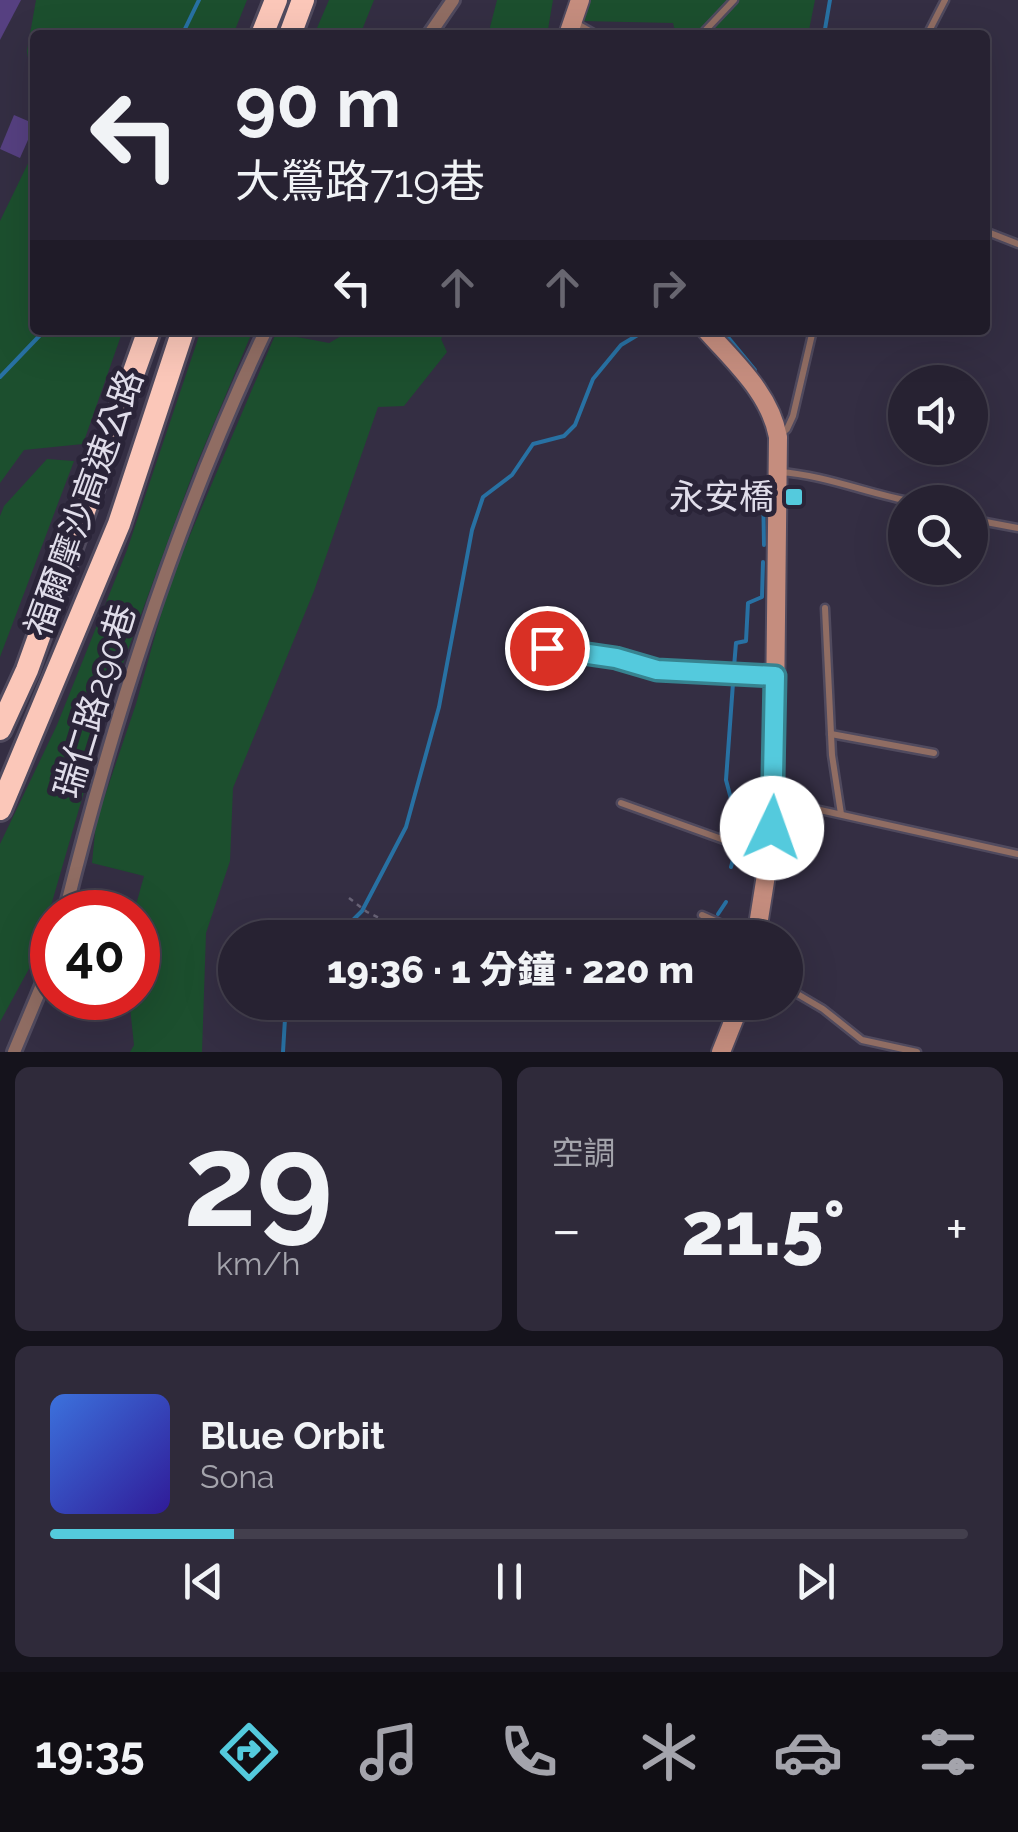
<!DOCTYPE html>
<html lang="zh-TW">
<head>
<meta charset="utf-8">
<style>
  :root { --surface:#272232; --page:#2f2a3a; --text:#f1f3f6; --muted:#a4a4ac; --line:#433f4d; --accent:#54cadd }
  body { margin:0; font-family:Raleway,"Noto Sans TC",sans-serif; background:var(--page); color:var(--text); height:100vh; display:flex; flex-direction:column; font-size:38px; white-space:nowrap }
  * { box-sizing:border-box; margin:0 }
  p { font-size:32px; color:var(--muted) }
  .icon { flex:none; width:55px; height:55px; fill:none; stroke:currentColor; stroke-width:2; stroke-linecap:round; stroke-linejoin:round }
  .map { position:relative; height:1052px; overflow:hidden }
  .side { display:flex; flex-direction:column; gap:15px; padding:15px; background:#15131c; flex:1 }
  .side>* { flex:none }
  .top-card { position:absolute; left:30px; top:30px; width:960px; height:305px; border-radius:10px; box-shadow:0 10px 40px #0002,0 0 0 2px var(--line); background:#272232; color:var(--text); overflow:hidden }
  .controls { position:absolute; left:888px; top:365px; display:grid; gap:20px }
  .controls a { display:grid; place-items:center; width:100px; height:100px; border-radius:50%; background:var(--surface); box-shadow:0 10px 40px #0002,0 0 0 2px var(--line); font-size:50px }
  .speed { position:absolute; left:30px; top:890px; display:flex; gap:20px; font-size:50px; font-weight:700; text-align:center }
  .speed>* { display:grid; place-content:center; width:130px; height:130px; border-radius:50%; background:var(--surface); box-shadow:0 10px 40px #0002,0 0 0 2px var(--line); line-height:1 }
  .speed .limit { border:15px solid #d22; background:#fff; color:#111 }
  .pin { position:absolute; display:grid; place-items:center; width:85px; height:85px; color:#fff; margin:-42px; border:5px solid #fff; border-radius:50%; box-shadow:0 2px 10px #0007 }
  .me { position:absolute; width:110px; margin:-55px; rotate:3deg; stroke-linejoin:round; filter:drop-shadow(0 0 8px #0008) }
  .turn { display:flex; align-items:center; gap:35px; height:210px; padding:0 40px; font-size:45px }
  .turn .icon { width:130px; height:130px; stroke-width:2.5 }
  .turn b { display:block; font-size:70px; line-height:85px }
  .lanes { display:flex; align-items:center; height:95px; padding:0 40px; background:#0003; justify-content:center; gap:50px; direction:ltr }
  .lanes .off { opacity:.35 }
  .big { font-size:75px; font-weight:800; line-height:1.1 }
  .side .widget { flex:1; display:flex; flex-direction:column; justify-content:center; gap:15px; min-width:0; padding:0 35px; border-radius:15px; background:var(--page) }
  .side .dial { align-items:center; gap:0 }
  .dial b { font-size:130px; line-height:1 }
  .song { display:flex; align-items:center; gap:30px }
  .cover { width:120px; height:120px; border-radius:15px; background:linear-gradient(135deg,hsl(220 70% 55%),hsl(250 70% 35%)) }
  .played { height:10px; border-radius:5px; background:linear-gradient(90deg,var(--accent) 20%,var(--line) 20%) }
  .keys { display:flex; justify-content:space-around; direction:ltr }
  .heat { display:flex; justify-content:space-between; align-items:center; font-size:55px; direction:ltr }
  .side .tiles { flex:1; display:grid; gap:15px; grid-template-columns:1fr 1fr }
  .widget:last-child { grid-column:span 2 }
  .trip { position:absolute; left:218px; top:920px; width:585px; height:100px; border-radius:50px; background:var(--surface); box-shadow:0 10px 40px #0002,0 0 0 2px var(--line); font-weight:800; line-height:100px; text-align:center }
  .tabs { display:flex; height:160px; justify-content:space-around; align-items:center; background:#100e14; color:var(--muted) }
  .tabs .icon { width:70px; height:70px }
  .tabs .current { color:var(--accent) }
  .tabs b { font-size:45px; color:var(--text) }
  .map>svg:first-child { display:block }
</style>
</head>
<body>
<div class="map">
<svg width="1018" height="1052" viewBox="0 0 1018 1052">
  <rect width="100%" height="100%" fill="#342e43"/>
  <g fill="#1c4f2e">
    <polygon points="36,0 247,0 233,35 35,35 35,106 27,51"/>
    <polygon points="329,0 374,0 360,35 314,35"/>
    <polygon points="497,0 553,0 547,35 488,35"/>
    <polygon points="589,0 815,0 808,35 676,35 673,23 582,21"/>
    <polygon points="35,149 35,330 123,330 83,444 24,450 0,483 0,221"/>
    <polygon points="201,330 253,330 193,473 114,688 37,954 0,1022 0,844 57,725 127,550"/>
    <polygon points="352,330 447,330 441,339 447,352 404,406 378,407 314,591 233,788 230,861 206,933 202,1052 130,1052 134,1045 129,998 138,998 138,912 134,912 144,876 92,863 96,822 136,704 170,582 276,333 329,343"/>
    <polygon points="47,459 74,461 0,657 0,516 4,506"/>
  </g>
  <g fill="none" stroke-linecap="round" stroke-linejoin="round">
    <g stroke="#2871a3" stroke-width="4">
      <polyline points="182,35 199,0"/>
      <polyline points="824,35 830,0"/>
      <polyline points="722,330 755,370"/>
      <polyline points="0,377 45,330"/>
      <polyline points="763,484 764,545"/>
      <polyline points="734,667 736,643 746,641 748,603 762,597 763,562"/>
      <polyline points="731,867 740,833 726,780 733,683"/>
      <polyline points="718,914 726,902"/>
      <polyline points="711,930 712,938"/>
      <polyline points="327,938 344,929 362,911 406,827 439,707 472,530 483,497 512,475 533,444 564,436 575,425 593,379 621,345 646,330"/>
      <polyline points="686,1002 707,1007"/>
      <polyline points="283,1052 286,1002"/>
    </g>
  </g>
  <g fill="#564081">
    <polygon points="0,0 21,0 0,40"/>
    <polygon points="14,115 35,124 20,158 0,149"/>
  </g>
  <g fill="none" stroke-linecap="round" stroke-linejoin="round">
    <defs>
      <g id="lane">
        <polyline points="574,22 597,35"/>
        <polyline points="701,35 734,0"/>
        <polyline points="927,35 945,0"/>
        <polyline points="985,231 1018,244"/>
        <polyline points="779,436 787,429 793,416 813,330"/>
        <path d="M 779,472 C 826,475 868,494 914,502"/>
        <polyline points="970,519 1018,528"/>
        <polyline points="825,608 832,755 841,814"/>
        <polyline points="547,648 616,658 657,670 773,676"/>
        <polyline points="831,734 934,753"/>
        <polyline points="775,800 1018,854"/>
        <polyline points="621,803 766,855"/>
        <polyline points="702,915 751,937"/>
        <polyline points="785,949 794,992 823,1009 862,1040 917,1052"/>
      </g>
      <g id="street">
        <polyline points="429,35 453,0"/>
        <path d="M 65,912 C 114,714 178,515 266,330"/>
        <polyline points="14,1052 52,961"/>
      </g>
      <g id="secondary">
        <polyline points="568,35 580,0"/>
        <path d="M 706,330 C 734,362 770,393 778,437 L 774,800 L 769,856 L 756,938"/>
        <polyline points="721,1052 741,1002"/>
      </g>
      <g id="highway">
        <polyline points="262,35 276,0"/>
        <polyline points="290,35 303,0"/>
        <polyline points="0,729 27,670 149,330"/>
        <polyline points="0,809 119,524 183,330"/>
      </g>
    </defs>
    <use href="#lane" stroke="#504a5e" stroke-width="11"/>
    <use href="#street" stroke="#504a5e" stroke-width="18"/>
    <use href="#secondary" stroke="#504a5e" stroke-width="22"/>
    <use href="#highway" stroke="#504a5e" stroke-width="28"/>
    <g stroke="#686376" stroke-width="2.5" stroke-dasharray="5 5" stroke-linecap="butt">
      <polyline points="349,898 367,912 420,938"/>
      <polyline points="701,1002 723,1007"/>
    </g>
    <use href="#lane" stroke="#906d63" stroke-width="6"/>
    <use href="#street" stroke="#906d63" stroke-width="12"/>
    <use href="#secondary" stroke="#c58d7e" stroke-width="18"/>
    <use href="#highway" stroke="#fbc7b9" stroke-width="22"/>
  </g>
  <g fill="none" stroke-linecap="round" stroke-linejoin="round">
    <defs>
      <polyline id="route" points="547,648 616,658 657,670 775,676 772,828"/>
    </defs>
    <use href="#route" stroke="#378390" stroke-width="25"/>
    <use href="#route" stroke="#54cadd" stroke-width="18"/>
  </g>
  <rect fill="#54cadd" stroke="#2a2438" stroke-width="4" x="784" y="487" width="20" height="20" rx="5"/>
  <g text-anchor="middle" stroke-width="10" stroke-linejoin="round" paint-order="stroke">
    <g font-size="35" fill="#e0ddea" stroke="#2a2438" text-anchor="end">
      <text x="774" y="509">永安橋</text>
    </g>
    <g font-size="35" fill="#e0ddea" stroke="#2a2438">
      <text transform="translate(84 503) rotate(-70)" y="12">福爾摩沙高速公路</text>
      <text transform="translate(95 701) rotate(-73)" y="12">瑞仁路290巷</text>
    </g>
  </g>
</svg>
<div class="controls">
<a><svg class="icon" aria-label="sound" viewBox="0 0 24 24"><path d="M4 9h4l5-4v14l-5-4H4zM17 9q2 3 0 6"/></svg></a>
<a><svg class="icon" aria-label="search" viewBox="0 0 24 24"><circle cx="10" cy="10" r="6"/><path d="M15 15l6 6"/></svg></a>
</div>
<div class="speed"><div class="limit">40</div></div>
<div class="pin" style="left:547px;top:648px;background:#d93025"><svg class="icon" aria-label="arrive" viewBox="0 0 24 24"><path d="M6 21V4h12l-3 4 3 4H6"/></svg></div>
<svg class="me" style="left:772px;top:828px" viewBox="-20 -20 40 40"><circle r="19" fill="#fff"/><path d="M0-13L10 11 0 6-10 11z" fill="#54cadd"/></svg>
<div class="trip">19:36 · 1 分鐘 · 220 m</div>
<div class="top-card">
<div class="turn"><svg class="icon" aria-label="left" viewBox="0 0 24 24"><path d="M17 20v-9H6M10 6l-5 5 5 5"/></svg><div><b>90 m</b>大鶯路719巷</div></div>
<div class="lanes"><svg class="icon" aria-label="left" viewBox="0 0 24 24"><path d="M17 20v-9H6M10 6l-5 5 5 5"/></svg><svg class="icon off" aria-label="ahead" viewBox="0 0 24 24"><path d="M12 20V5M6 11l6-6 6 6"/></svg><svg class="icon off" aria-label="ahead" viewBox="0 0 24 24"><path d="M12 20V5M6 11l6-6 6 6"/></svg><svg class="icon off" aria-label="right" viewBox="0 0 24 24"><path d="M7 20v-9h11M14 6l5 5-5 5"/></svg></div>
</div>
</div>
<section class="side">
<div class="tiles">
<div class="widget dial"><b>29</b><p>km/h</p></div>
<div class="widget"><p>空調</p>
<div class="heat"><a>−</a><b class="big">21.5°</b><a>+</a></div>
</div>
<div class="widget">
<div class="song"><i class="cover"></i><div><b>Blue Orbit</b><p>Sona</p></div></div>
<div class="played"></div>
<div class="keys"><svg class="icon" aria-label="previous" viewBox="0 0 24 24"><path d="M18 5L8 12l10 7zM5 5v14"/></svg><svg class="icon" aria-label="pause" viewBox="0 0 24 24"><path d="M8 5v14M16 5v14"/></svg><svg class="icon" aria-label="next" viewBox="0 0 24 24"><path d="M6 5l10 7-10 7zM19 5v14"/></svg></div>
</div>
</div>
</section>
<nav class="tabs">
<b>19:35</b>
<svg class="icon current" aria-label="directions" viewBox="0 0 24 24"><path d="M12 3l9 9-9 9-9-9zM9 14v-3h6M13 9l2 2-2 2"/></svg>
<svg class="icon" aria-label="music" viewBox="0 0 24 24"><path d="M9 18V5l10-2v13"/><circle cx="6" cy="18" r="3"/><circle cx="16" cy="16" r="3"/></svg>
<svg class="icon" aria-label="phone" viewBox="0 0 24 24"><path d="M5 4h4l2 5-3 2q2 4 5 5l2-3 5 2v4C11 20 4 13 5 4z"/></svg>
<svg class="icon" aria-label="climate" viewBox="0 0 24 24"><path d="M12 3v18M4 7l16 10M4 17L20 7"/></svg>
<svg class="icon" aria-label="car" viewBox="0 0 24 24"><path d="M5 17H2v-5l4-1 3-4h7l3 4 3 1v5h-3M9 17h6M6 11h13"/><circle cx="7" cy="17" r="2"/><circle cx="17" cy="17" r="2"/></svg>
<svg class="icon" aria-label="filters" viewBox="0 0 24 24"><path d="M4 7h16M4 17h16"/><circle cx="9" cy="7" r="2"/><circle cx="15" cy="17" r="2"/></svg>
</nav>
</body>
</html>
